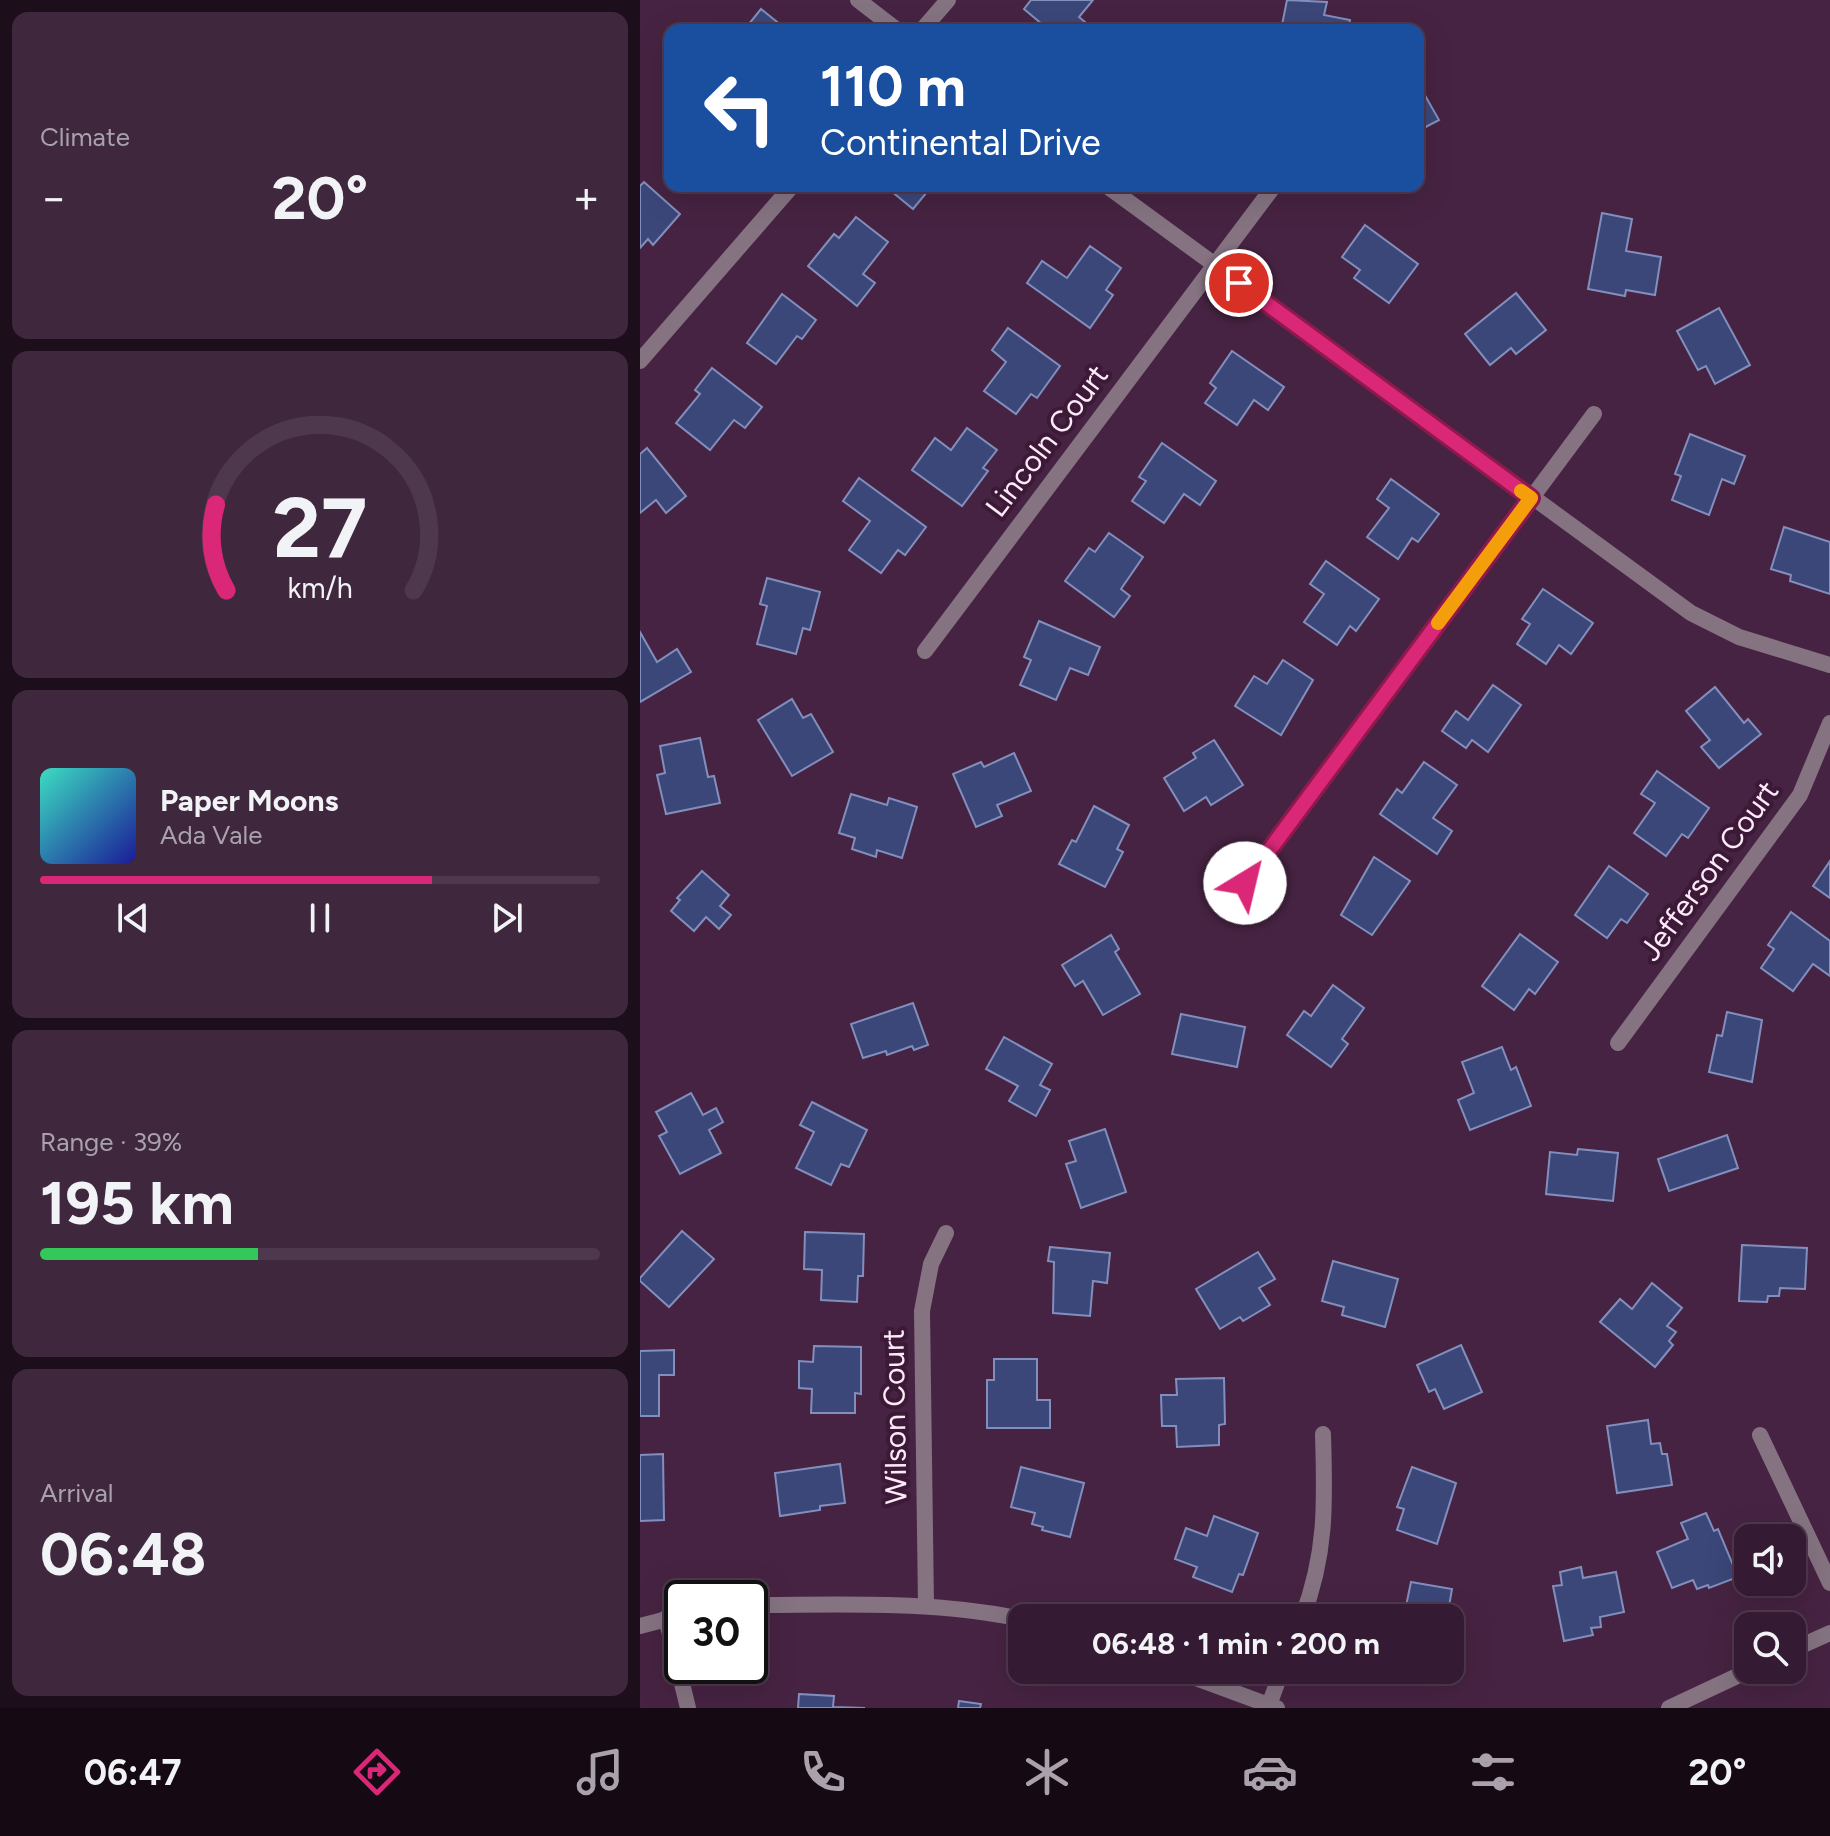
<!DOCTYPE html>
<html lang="en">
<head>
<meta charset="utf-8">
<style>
  :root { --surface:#341a32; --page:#3f273e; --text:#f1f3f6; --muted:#a9a1ac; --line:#4e384d; --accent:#db2777 }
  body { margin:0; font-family:Figtree,sans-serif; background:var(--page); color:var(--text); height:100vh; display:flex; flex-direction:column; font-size:30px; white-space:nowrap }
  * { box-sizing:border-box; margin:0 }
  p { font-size:26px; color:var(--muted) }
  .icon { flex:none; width:44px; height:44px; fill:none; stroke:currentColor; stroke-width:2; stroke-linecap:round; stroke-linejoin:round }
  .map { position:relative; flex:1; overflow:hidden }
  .sheet { display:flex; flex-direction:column; gap:12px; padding:12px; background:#1d0e1c; width:640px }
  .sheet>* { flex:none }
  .banner { position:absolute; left:24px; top:24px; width:760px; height:168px; border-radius:16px; box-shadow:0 8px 32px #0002,0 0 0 2px var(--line); background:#1a4fa0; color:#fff; overflow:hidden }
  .buttons { position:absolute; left:1094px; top:1524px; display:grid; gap:16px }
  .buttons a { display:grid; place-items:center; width:72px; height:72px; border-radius:16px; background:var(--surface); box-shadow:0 8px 32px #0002,0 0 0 2px var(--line); font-size:40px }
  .speed { position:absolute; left:24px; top:1580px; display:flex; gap:16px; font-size:40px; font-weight:700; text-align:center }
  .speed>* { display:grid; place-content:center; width:104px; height:104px; border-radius:50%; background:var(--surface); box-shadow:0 8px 32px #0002,0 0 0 2px var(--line); line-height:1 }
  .speed .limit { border:4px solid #111; border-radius:12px; background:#fff; color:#111 }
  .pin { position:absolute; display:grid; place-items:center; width:68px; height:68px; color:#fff; margin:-34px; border:4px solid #fff; border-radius:50%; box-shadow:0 2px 8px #0007 }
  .me { position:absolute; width:88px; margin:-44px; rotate:36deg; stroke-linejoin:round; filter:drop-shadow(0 0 6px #0008) }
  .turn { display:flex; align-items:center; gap:28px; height:168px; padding:0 24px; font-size:36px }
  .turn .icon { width:104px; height:104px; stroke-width:2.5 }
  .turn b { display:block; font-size:56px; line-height:68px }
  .big { font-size:60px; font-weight:700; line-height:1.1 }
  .sheet .widget { flex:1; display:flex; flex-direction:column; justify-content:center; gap:12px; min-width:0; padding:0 28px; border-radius:16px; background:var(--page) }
  .sheet .dial { align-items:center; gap:0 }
  .dial svg { height:208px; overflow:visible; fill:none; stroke:var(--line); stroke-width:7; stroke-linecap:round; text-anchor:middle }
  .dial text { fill:var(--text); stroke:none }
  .song { display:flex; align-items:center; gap:24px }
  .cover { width:96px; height:96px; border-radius:12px; background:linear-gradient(135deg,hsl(170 70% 55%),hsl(240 70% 35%)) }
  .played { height:8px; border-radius:4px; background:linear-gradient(90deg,var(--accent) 70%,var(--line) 70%) }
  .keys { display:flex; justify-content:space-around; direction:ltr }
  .heat { display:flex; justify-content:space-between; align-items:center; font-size:44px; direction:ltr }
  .charge { height:12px; border-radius:6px; background:linear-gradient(90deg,#34c759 39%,var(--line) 0) }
  .trip { position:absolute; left:368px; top:1604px; width:456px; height:80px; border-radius:16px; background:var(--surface); box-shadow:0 8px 32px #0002,0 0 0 2px var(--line); font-weight:700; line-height:80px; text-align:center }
  .tabs { display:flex; height:128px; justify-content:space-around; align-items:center; background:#150a14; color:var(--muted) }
  .tabs .icon { width:56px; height:56px }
  .tabs .active { color:var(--accent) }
  .tabs b { font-size:36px; color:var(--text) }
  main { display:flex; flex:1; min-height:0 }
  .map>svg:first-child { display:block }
</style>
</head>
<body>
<main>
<section class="sheet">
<div class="widget"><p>Climate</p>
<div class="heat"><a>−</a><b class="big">20°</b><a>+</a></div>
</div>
<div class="widget dial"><svg viewBox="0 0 100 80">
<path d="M14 69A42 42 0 1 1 86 69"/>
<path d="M14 69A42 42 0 0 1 10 36" stroke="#db2777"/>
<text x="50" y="56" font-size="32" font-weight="700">27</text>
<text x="50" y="72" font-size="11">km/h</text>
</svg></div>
<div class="widget">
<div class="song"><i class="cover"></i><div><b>Paper Moons</b><p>Ada Vale</p></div></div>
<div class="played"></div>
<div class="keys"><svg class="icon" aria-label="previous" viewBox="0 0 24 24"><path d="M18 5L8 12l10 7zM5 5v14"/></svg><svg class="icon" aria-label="pause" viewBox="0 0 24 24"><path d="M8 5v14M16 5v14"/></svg><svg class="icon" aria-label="next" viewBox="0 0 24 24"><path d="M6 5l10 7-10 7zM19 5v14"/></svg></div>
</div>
<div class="widget"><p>Range · 39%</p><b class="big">195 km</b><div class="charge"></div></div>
<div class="widget"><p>Arrival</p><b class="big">06:48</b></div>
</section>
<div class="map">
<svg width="1190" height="1708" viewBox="0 0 1190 1708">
  <rect width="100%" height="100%" fill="#462342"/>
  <g fill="#3b4779" stroke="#828fbd" stroke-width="2">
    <polygon points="391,0 453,0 439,17 446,23 441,30 409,30 384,9"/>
    <polygon points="647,0 687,2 684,15 710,20 708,30 641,30"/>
    <polygon points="121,9 147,30 104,30"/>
    <polygon points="778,83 799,120 778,131"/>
    <polygon points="4,182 40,214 13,245 8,239 0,248 0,186"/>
    <polygon points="245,186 292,186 273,209"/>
    <polygon points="962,213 992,219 986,251 1021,257 1015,295 986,290 985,296 948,289"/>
    <polygon points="216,217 248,242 223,274 235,283 217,306 168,266 194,234 199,238"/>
    <polygon points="725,225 778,264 749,303 714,278 720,270 702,257"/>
    <polygon points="450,246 481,268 466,290 473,295 450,328 387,283 402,261 427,278"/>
    <polygon points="876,293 906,330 876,354 871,348 850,365 825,334"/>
    <polygon points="142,294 176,320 162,339 157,336 136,364 107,343"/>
    <polygon points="1079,308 1110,365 1075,384 1066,366 1058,370 1037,331"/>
    <polygon points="368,328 420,366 397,398 391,394 376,414 344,391 366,362 352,350"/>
    <polygon points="592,351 644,387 628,410 614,400 597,425 565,403 576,388 570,383"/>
    <polygon points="72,368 122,407 105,428 94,420 70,450 36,423 60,394 55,390"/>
    <polygon points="327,428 357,450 343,468 348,471 322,506 272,470 295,438 311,450"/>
    <polygon points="1050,434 1105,456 1094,484 1082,479 1069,515 1032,500 1041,476 1035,474"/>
    <polygon points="522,443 576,481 560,505 544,494 524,523 492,501 506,481 499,477"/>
    <polygon points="7,448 46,496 26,513 16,500 0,513 0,454"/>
    <polygon points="219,478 286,527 265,555 258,550 241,573 209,550 230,521 203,501"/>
    <polygon points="751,479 799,514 778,542 772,538 758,559 727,537 749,508 737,499"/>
    <polygon points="1144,527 1190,542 1190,594 1150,581 1151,575 1131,569"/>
    <polygon points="469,533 503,557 481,589 490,596 474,617 425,581 449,548 455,552"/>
    <polygon points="686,561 739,599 716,631 710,626 697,645 664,622 684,594 670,584"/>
    <polygon points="127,578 180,592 170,630 163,628 156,654 117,644 127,606 120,604"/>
    <polygon points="903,589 953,623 931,654 919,645 906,664 877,644 890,624 882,619"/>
    <polygon points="399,621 460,647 448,675 430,668 416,700 380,685 391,660 384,657"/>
    <polygon points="0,632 17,662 37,649 51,672 0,702"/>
    <polygon points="643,660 673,680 641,735 595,706 614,676 627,684"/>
    <polygon points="853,685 881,705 848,752 832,740 826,748 802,731 816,711 828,720"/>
    <polygon points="1075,687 1104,723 1108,719 1121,734 1079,768 1061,747 1070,740 1046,711"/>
    <polygon points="152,699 163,718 171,714 193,752 152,776 118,720"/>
    <polygon points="60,738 68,777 74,776 80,803 26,814 17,775 25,773 20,746"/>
    <polygon points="574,740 603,785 571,805 566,797 544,811 524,778 556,758 553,753"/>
    <polygon points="374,753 391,791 357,805 362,816 336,827 313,774 341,762 344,767"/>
    <polygon points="784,762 817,785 793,818 812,831 797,854 740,814 757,789 762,793"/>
    <polygon points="1017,771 1069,808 1048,838 1042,834 1026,856 994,833 1015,803 1001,794"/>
    <polygon points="211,794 247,805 249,798 277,807 262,858 237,850 236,857 212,849 215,838 199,833"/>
    <polygon points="454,806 489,825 477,849 483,852 465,887 419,864 432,840 436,842"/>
    <polygon points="734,857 770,881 732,935 701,915"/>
    <polygon points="1190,861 1190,898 1173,886"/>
    <polygon points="969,866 1008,894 987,923 981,919 967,938 935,915"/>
    <polygon points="62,871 89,895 80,906 91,915 79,929 66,917 54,931 31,911 40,900 37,898"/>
    <polygon points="1151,912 1190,941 1190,976 1173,964 1153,991 1121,968 1134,949 1128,945"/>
    <polygon points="880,934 918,962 895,994 889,989 874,1010 842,986"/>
    <polygon points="471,935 479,949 475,952 500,994 463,1015 443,981 435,986 422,965"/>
    <polygon points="693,985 724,1008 702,1039 708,1044 691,1067 647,1035 664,1011 671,1016"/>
    <polygon points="273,1003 288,1045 274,1050 272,1046 247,1055 246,1051 223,1058 211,1024"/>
    <polygon points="1087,1012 1122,1020 1112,1082 1069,1072 1077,1035 1082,1036"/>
    <polygon points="541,1014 605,1027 597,1067 532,1054"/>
    <polygon points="364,1037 412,1064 400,1085 410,1090 396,1116 369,1101 378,1086 346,1069"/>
    <polygon points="862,1047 871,1070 876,1067 891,1106 830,1130 818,1100 834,1093 822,1062"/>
    <polygon points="51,1093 63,1115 76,1108 83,1122 69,1130 81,1153 40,1174 19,1136 27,1132 16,1112"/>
    <polygon points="172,1102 227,1130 209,1167 201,1164 191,1185 156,1168 174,1132 160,1125"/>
    <polygon points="465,1129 486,1192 441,1208 426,1164 436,1161 429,1141"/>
    <polygon points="1087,1135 1098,1168 1029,1191 1018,1159"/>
    <polygon points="938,1149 978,1153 973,1201 906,1194 910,1152 937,1155"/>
    <polygon points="42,1231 74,1259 29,1307 0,1281 0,1278"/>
    <polygon points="165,1232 224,1234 223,1276 218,1276 217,1302 181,1300 182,1270 164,1269"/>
    <polygon points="1102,1245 1167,1248 1165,1289 1140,1288 1139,1296 1128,1296 1127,1302 1099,1301"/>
    <polygon points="410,1247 470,1253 467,1283 453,1281 450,1316 413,1313 414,1262 408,1261"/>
    <polygon points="618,1252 635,1279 619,1288 630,1305 603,1321 600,1317 580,1329 556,1289"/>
    <polygon points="693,1261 758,1279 745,1327 702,1315 704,1307 682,1301"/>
    <polygon points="1012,1283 1042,1308 1027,1326 1036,1332 1029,1341 1033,1345 1015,1367 960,1322 980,1299 992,1309"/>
    <polygon points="821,1345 842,1392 804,1409 795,1389 789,1392 777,1365"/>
    <polygon points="174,1346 221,1347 221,1394 215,1393 215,1413 171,1413 172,1389 159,1388 159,1361 173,1362"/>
    <polygon points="34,1350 34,1375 19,1375 19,1416 0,1416 0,1351"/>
    <polygon points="354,1359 397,1359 397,1400 410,1400 410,1428 347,1428 347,1380 354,1380"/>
    <polygon points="584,1378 585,1424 579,1425 579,1445 537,1447 536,1426 522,1426 521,1395 537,1395 536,1379"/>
    <polygon points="1008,1420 1011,1444 1020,1443 1022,1454 1027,1454 1032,1485 977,1493 967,1426"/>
    <polygon points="23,1454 24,1520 0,1521 0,1455"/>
    <polygon points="200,1464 205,1503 180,1506 180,1510 140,1516 135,1473"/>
    <polygon points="381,1467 444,1483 430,1537 402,1530 403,1527 392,1524 395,1513 371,1507"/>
    <polygon points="772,1467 816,1483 797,1544 757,1530 764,1509 757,1507"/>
    <polygon points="1066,1513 1074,1531 1078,1529 1098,1577 1069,1588 1068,1585 1057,1589 1053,1580 1032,1588 1017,1552 1048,1539 1041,1523"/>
    <polygon points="574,1516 618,1533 603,1575 599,1574 592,1592 553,1577 557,1567 535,1559 546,1528 567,1536"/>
    <polygon points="941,1567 943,1578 976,1572 984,1612 960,1617 961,1627 951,1628 953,1635 924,1641 913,1586 922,1585 920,1572"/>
    <polygon points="771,1582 812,1589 807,1618 758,1618 760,1605 766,1606"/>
    <polygon points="159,1694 194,1696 193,1707 225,1708 158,1708"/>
    <polygon points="319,1701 341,1704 340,1708 318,1708"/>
  </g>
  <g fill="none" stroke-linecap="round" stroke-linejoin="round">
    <g stroke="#857382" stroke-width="16">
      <polyline points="218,0 257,30"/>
      <polyline points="282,30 308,0"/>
      <polyline points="467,186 1051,613 1099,637 1190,665"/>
      <polyline points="0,361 152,186"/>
      <polyline points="285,651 634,186"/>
      <polyline points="605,883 954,414"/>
      <polyline points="978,1043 1160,795 1190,723"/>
      <polyline points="1120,1435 1190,1583"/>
      <path d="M 110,1605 C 201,1605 292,1600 382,1619"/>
      <polyline points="286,1605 282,1311 291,1264 306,1233"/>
      <polyline points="26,1618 48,1708"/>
      <path d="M 662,1618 C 687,1553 685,1502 683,1434"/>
      <polyline points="0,1626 42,1615"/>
      <polyline points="1152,1650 1190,1633"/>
      <polyline points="534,1670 637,1708"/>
      <polyline points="629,1705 642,1670"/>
      <polyline points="1029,1708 1110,1670"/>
    </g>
  </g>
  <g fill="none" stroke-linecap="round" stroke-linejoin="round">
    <defs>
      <polyline id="route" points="599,283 891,498 605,883"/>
    </defs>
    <use href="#route" stroke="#8e194d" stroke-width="20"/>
    <use href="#route" stroke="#db2777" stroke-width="14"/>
    <polyline stroke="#f59e0b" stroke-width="14" points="798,623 891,498 881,491"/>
  </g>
  <g text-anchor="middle" stroke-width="8" stroke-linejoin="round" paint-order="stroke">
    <g font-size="30" fill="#fceaf9" stroke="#3b1937">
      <text transform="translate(407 441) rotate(-53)" y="10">Lincoln Court</text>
      <text transform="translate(1069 871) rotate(-54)" y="10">Jefferson Court</text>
      <text transform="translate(255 1417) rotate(-91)" y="10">Wilson Court</text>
    </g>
  </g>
</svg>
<div class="buttons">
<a><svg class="icon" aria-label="sound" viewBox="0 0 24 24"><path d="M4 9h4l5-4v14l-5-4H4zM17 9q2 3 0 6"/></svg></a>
<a><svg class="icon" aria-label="search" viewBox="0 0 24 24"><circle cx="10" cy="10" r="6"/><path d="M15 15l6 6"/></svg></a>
</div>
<div class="speed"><div class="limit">30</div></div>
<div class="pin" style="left:599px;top:283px;background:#d93025"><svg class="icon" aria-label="arrive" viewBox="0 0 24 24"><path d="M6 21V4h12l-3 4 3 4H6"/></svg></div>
<svg class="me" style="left:605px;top:883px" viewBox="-20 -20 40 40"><circle r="19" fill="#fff"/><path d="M0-13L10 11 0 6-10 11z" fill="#db2777"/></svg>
<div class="trip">06:48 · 1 min · 200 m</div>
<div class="banner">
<div class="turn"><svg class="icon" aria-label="left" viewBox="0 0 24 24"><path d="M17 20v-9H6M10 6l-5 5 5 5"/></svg><div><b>110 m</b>Continental Drive</div></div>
</div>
</div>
</main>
<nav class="tabs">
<b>06:47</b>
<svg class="icon active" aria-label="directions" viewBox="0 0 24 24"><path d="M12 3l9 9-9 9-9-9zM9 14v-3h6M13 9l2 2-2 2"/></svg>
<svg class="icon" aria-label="music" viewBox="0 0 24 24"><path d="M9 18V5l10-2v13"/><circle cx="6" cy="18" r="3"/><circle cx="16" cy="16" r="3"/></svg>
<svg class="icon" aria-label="phone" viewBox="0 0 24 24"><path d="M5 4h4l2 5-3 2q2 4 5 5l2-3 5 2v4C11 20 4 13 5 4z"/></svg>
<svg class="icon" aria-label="climate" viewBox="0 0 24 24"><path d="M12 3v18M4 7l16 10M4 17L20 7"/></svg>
<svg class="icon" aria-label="car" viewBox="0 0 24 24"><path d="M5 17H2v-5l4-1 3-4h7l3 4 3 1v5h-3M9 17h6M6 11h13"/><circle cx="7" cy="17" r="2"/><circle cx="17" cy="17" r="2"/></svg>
<svg class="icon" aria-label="filters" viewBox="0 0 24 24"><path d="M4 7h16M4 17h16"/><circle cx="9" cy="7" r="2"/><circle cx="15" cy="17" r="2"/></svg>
<b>20°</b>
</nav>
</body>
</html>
